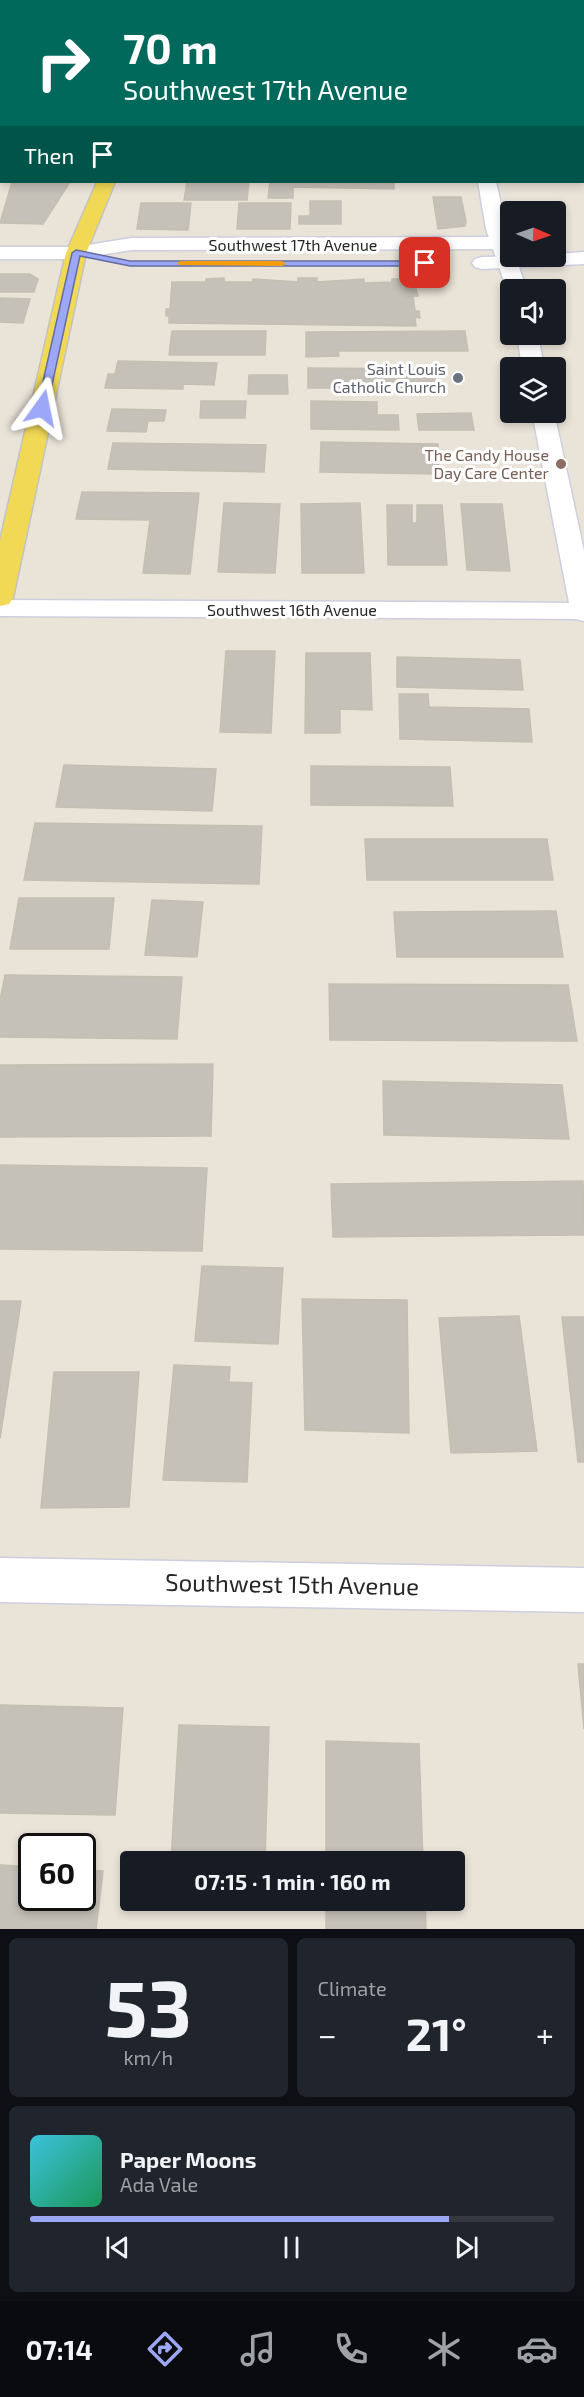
<!DOCTYPE html>
<html lang="en">
<head>
<meta charset="utf-8">
<style>
  :root { --surface:#171b24; --page:#20242c; --text:#f1f3f6; --muted:#9ea1a6; --line:#363941; --accent:#9ca7f8 }
  body { margin:0; font-family:"Exo 2",sans-serif; background:var(--page); color:var(--text); height:100vh; display:flex; flex-direction:column; font-size:22px; white-space:nowrap }
  * { box-sizing:border-box; margin:0 }
  p { font-size:20px; color:var(--muted) }
  .icon { flex:none; width:33px; height:33px; fill:none; stroke:currentColor; stroke-width:2; stroke-linecap:round; stroke-linejoin:round }
  .map { position:relative; height:1929px; overflow:hidden }
  .drawer { display:flex; flex-direction:column; gap:9px; padding:9px; background:#0d0f14; flex:1 }
  .drawer>* { flex:none }
  .guide { position:absolute; left:0px; top:0px; width:585px; height:183px; box-shadow:0 3px 9px #0003; background:#00695c; color:#fff; overflow:hidden }
  .needle { width:39px; rotate:92deg }
  .fabs { position:absolute; left:500px; top:201px; display:grid; gap:12px }
  .fabs a { display:grid; place-items:center; width:66px; height:66px; border-radius:6px; background:var(--surface); box-shadow:0 3px 9px #0003; font-size:30px }
  .speed { position:absolute; left:18px; top:1833px; display:flex; gap:12px; font-size:30px; font-weight:700; text-align:center }
  .speed>* { display:grid; place-content:center; width:78px; height:78px; border-radius:50%; background:var(--surface); box-shadow:0 3px 9px #0003; line-height:1 }
  .speed .limit { border:3px solid #111; border-radius:9px; background:#fff; color:#111 }
  .pin { position:absolute; display:grid; place-items:center; width:51px; height:51px; color:#fff; margin:-26px; border-radius:12px; box-shadow:0 3px 9px #0006 }
  .me { position:absolute; width:66px; margin:-33px; rotate:12deg; stroke-linejoin:round; filter:drop-shadow(0 0 4px #0008) }
  .turn { display:flex; align-items:center; gap:21px; height:126px; padding:0 24px; font-size:27px }
  .turn .icon { width:78px; height:78px; stroke-width:2.5 }
  .turn b { display:block; font-size:42px; line-height:51px }
  .then { display:flex; align-items:center; height:57px; padding:0 24px; background:#0003; gap:12px; font-size:22px }
  .big { font-size:45px; font-weight:700; line-height:1.1 }
  .drawer .card { flex:1; display:flex; flex-direction:column; justify-content:center; gap:9px; min-width:0; padding:0 21px; border-radius:9px; background:var(--page) }
  .drawer .dial { align-items:center; gap:0 }
  .dial b { font-size:78px; line-height:1 }
  .song { display:flex; align-items:center; gap:18px }
  .cover { width:72px; height:72px; border-radius:9px; background:linear-gradient(135deg,hsl(190 70% 55%),hsl(150 70% 35%)) }
  .played { height:6px; border-radius:3px; background:linear-gradient(90deg,var(--accent) 80%,var(--line) 80%) }
  .keys { display:flex; justify-content:space-around; direction:ltr }
  .heat { display:flex; justify-content:space-between; align-items:center; font-size:33px; direction:ltr }
  .drawer .tiles { flex:1; display:grid; gap:9px; grid-template-columns:1fr 1fr }
  .card:last-child { grid-column:span 2 }
  .trip { position:absolute; left:120px; top:1851px; width:345px; height:60px; border-radius:6px; background:var(--surface); box-shadow:0 3px 9px #0003; font-weight:700; line-height:60px; text-align:center }
  .dock { display:flex; height:96px; justify-content:space-around; align-items:center; background:#090b0e; color:var(--muted) }
  .dock .icon { width:42px; height:42px }
  .dock .on { color:var(--accent) }
  .dock b { font-size:27px; color:var(--text) }
  .map>svg:first-child { display:block }
</style>
</head>
<body>
<div class="map">
<svg width="584" height="1929" viewBox="0 0 584 1929">
  <rect width="100%" height="100%" fill="#eae3d8"/>
  <g fill="#c5c0b8" stroke="#c5bfb2" stroke-width="1.5">
    <polygon points="189,0 249,0 189,2"/>
    <rect x="495" y="0" width="70" height="2"/>
    <polygon points="12,182 70,182 43,224 0,223"/>
    <polygon points="187,182 249,182 247,200 184,200"/>
    <polygon points="270,182 394,182 394,189 293,187 293,198 268,198"/>
    <polygon points="433,197 461,197 466,222 465,226 438,229"/>
    <polygon points="310,201 341,201 341,224 299,224 299,216 310,216"/>
    <polygon points="141,203 191,203 188,230 137,229"/>
    <polygon points="239,203 291,203 290,229 237,229"/>
    <polygon points="0,274 30,274 38,279 34,292 0,292"/>
    <polygon points="224,278 224,282 253,282 253,279 298,282 298,278 317,278 317,282 364,279 364,283 392,282 392,279 409,279 411,289 416,289 418,296 413,296 415,311 419,311 420,318 415,317 416,326 169,323 169,316 166,316 166,309 170,309 172,282 206,282 206,279"/>
    <polygon points="0,298 30,299 23,323 0,322"/>
    <polygon points="172,331 266,331 265,355 169,355"/>
    <polygon points="465,331 468,351 338,351 339,356 306,357 306,332"/>
    <polygon points="118,361 217,363 214,385 183,384 183,389 105,388 108,374 115,374"/>
    <polygon points="308,368 434,369 436,388 308,388"/>
    <polygon points="249,375 287,375 288,394 248,394"/>
    <polygon points="201,401 246,401 245,418 200,418"/>
    <polygon points="311,401 377,402 377,415 398,415 399,430 311,429"/>
    <polygon points="112,409 166,410 164,421 148,421 146,432 107,431"/>
    <polygon points="471,413 474,430 419,430 417,414"/>
    <polygon points="321,442 438,444 439,474 320,472"/>
    <polygon points="113,443 266,445 264,472 108,469"/>
    <polygon points="82,492 199,493 190,574 143,573 150,520 76,519"/>
    <polygon points="224,503 280,504 275,573 218,572"/>
    <polygon points="360,503 364,573 302,573 301,504"/>
    <polygon points="461,504 502,504 510,571 467,570"/>
    <polygon points="387,505 412,505 412,523 417,523 417,505 442,505 447,565 388,565"/>
    <polygon points="226,651 275,651 271,733 220,732"/>
    <polygon points="306,653 370,653 372,710 340,709 340,733 305,733"/>
    <polygon points="397,657 520,660 523,690 397,687"/>
    <polygon points="399,694 428,694 429,707 529,709 532,742 400,739"/>
    <polygon points="64,765 216,769 212,811 56,807"/>
    <polygon points="311,766 450,767 453,806 311,805"/>
    <polygon points="35,823 262,826 259,884 24,880"/>
    <polygon points="365,839 547,839 553,880 367,880"/>
    <polygon points="19,898 114,898 109,949 10,949"/>
    <polygon points="152,900 203,902 197,957 145,955"/>
    <polygon points="556,911 563,957 397,957 394,912"/>
    <polygon points="5,975 182,977 177,1039 0,1037 0,1001"/>
    <polygon points="329,984 568,985 577,1041 330,1040"/>
    <polygon points="213,1064 211,1136 0,1137 0,1065"/>
    <polygon points="383,1081 562,1085 569,1139 384,1135"/>
    <polygon points="0,1165 207,1168 202,1251 0,1249"/>
    <polygon points="583,1181 584,1235 333,1237 331,1184"/>
    <polygon points="202,1266 283,1268 278,1344 195,1341"/>
    <polygon points="302,1299 407,1300 409,1433 305,1430"/>
    <polygon points="0,1301 21,1301 0,1439"/>
    <polygon points="519,1316 537,1451 451,1453 439,1318"/>
    <polygon points="562,1317 584,1317 584,1462 578,1462"/>
    <polygon points="174,1365 230,1367 229,1382 252,1383 247,1482 163,1480"/>
    <polygon points="54,1372 139,1372 129,1507 41,1508"/>
    <polygon points="578,1664 584,1664 584,1729"/>
    <polygon points="0,1705 123,1708 115,1815 0,1813"/>
    <polygon points="179,1725 269,1727 265,1862 171,1862"/>
    <polygon points="326,1741 419,1744 423,1862 326,1862"/>
    <polygon points="0,1865 32,1867 32,1898 82,1898 82,1870 103,1871 96,1929 0,1929"/>
    <polygon points="326,1900 425,1900 426,1929 326,1929"/>
  </g>
  <g fill="none" stroke-linecap="round" stroke-linejoin="round">
    <defs>
      <g id="minor">
        <polygon points="0,600 584,603 584,619 0,616"/>
        <polygon points="0,1558 584,1568 584,1612 0,1602"/>
      </g>
      <g id="tertiary">
        <polygon points="445,0 459,0 460,2 445,2"/>
        <polygon points="478,182 496,182 510,242 510,256 515,256 527,290 510,290 510,294 507,290 486,229"/>
        <polygon points="517,334 538,334 544,368 522,368"/>
        <polygon points="532,412 554,412 584,551 584,621 575,619 571,613"/>
      </g>
      <g id="secondary">
        <polygon points="510,237 510,249 131,250 76,259 0,259 0,247 76,247 131,238"/>
        <polygon points="584,252 584,264 482,269 475,267 472,263 475,259 482,257 555,256 555,254"/>
      </g>
      <g id="primary">
        <rect x="138" y="0" width="14" height="2"/>
        <polygon points="97,182 115,182 86,253 13,598 9,604 0,606 0,541 66,253"/>
      </g>
    </defs>
    <use href="#minor" stroke="#cdcfe1" stroke-width="3"/>
    <use href="#tertiary" stroke="#cdcfe1" stroke-width="3"/>
    <use href="#secondary" stroke="#cdcfe1" stroke-width="3"/>
    <use href="#primary" stroke="#c3c3c3" stroke-width="3"/>
    <use href="#minor" fill="#fff" fill-rule="evenodd"/>
    <use href="#tertiary" fill="#fff" fill-rule="evenodd"/>
    <use href="#secondary" fill="#fff" fill-rule="evenodd"/>
    <use href="#primary" fill="#f1d955" fill-rule="evenodd"/>
  </g>
  <polygon fill="#9ca7f8" stroke="#656da1" stroke-width="1.5" points="76,250 130,261 425,261 429,263 425,266 130,266 80,256 47,408 42,410 37,408 72,253"/>
  <polygon fill="#f59e0b" points="181,261 282,261 286,264 282,266 178,265 178,262"/>
  <circle fill="#6b7280" stroke="#fff" stroke-width="2" cx="458" cy="378" r="6"/>
  <circle fill="#8d6e63" stroke="#fff" stroke-width="2" cx="561" cy="464" r="6"/>
  <g text-anchor="middle" stroke-width="6" stroke-linejoin="round" paint-order="stroke">
    <g font-size="16" fill="#272727" stroke="#fff">
      <text x="293" y="251">Southwest 17th Avenue</text>
      <text x="292" y="616">Southwest 16th Avenue</text>
    </g>
    <g font-size="16" fill="#5b616d" stroke="#fff" text-anchor="end">
      <text x="446" y="375">Saint Louis<tspan x="446" dy="18">Catholic Church</tspan></text>
    </g>
    <g font-size="16" fill="#785e54" stroke="#fff" text-anchor="end">
      <text x="549" y="461">The Candy House<tspan x="549" dy="18">Day Care Center</tspan></text>
    </g>
    <g font-size="24" fill="#272727" stroke="#fff">
      <text transform="translate(292 1585) rotate(1)" y="8">Southwest 15th Avenue</text>
    </g>
  </g>
</svg>
<div class="fabs">
<a><svg class="needle" viewBox="-14 -14 28 28"><path d="M0-13l5 13h-10z" fill="#e53935"/><path d="M0 13l5-13h-10z" fill="#9ea1a6"/></svg></a>
<a><svg class="icon" aria-label="sound" viewBox="0 0 24 24"><path d="M4 9h4l5-4v14l-5-4H4zM17 9q2 3 0 6"/></svg></a>
<a><svg class="icon" aria-label="layers" viewBox="0 0 24 24"><path d="M12 4l9 5-9 5-9-5zM3 14l9 5 9-5"/></svg></a>
</div>
<div class="speed"><div class="limit">60</div></div>
<div class="pin" style="left:425px;top:263px;background:#d93025"><svg class="icon" aria-label="arrive" viewBox="0 0 24 24"><path d="M6 21V4h12l-3 4 3 4H6"/></svg></div>
<svg class="me" style="left:42px;top:408px" viewBox="-20 -20 40 40"><path d="M0-17L14 15 0 8-14 15z" fill="#9ca7f8" stroke="#fff" stroke-width="4"/></svg>
<div class="trip">07:15 · 1 min · 160 m</div>
<div class="guide">
<div class="turn"><svg class="icon" aria-label="right" viewBox="0 0 24 24"><path d="M7 20v-9h11M14 6l5 5-5 5"/></svg><div><b>70 m</b>Southwest 17th Avenue</div></div>
<div class="then">Then<svg class="icon" aria-label="arrive" viewBox="0 0 24 24"><path d="M6 21V4h12l-3 4 3 4H6"/></svg></div>
</div>
</div>
<section class="drawer">
<div class="tiles">
<div class="card dial"><b>53</b><p>km/h</p></div>
<div class="card"><p>Climate</p>
<div class="heat"><a>−</a><b class="big">21°</b><a>+</a></div>
</div>
<div class="card">
<div class="song"><i class="cover"></i><div><b>Paper Moons</b><p>Ada Vale</p></div></div>
<div class="played"></div>
<div class="keys"><svg class="icon" aria-label="previous" viewBox="0 0 24 24"><path d="M18 5L8 12l10 7zM5 5v14"/></svg><svg class="icon" aria-label="pause" viewBox="0 0 24 24"><path d="M8 5v14M16 5v14"/></svg><svg class="icon" aria-label="next" viewBox="0 0 24 24"><path d="M6 5l10 7-10 7zM19 5v14"/></svg></div>
</div>
</div>
</section>
<nav class="dock">
<b>07:14</b>
<svg class="icon on" aria-label="directions" viewBox="0 0 24 24"><path d="M12 3l9 9-9 9-9-9zM9 14v-3h6M13 9l2 2-2 2"/></svg>
<svg class="icon" aria-label="music" viewBox="0 0 24 24"><path d="M9 18V5l10-2v13"/><circle cx="6" cy="18" r="3"/><circle cx="16" cy="16" r="3"/></svg>
<svg class="icon" aria-label="phone" viewBox="0 0 24 24"><path d="M5 4h4l2 5-3 2q2 4 5 5l2-3 5 2v4C11 20 4 13 5 4z"/></svg>
<svg class="icon" aria-label="climate" viewBox="0 0 24 24"><path d="M12 3v18M4 7l16 10M4 17L20 7"/></svg>
<svg class="icon" aria-label="car" viewBox="0 0 24 24"><path d="M5 17H2v-5l4-1 3-4h7l3 4 3 1v5h-3M9 17h6M6 11h13"/><circle cx="7" cy="17" r="2"/><circle cx="17" cy="17" r="2"/></svg>
</nav>
</body>
</html>
